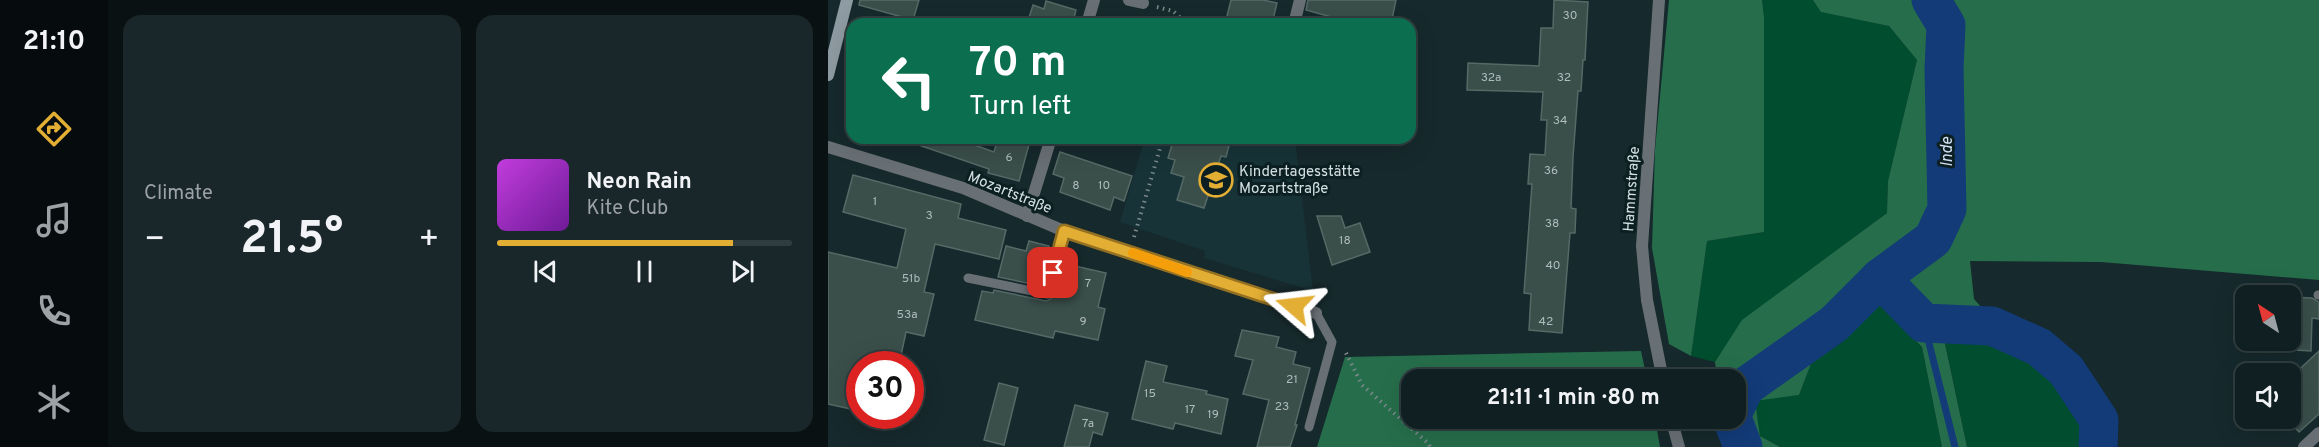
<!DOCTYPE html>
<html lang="en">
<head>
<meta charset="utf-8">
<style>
  :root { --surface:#101f21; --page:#19272a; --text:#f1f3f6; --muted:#9ca2a5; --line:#303d3f; --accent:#e3ae34 }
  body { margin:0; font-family:Overpass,sans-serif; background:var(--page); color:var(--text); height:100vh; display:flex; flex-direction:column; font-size:22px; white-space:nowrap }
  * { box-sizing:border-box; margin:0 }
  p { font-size:20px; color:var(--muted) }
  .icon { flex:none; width:33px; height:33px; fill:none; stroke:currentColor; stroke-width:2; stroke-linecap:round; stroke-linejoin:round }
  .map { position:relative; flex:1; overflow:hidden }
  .side { display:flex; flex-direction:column; gap:15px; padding:15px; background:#091112; width:720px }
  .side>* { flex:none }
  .top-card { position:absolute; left:18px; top:18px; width:570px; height:126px; border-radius:18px; box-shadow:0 6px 24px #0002,0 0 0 2px var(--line); background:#0b6e4f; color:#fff; overflow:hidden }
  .needle { width:39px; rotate:324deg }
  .fabs { position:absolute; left:1407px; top:285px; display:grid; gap:12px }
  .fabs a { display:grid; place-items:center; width:66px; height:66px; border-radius:12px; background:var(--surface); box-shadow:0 6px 24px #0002,0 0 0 2px var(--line); font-size:30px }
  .speed { position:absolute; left:18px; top:351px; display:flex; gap:12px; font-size:30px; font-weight:700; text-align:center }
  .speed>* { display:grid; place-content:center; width:78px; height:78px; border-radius:50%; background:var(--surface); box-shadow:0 6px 24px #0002,0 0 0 2px var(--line); line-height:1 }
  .speed .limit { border:9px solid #d22; background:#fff; color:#111 }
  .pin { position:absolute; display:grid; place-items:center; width:51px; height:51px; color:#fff; margin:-26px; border-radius:12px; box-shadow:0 3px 9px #0006 }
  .me { position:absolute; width:66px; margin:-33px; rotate:287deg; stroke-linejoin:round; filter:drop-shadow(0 0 4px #0008) }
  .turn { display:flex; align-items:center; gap:21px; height:126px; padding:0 24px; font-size:27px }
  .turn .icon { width:78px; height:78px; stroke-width:2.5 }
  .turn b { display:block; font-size:42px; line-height:51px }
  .big { font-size:45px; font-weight:700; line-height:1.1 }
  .side .tile { flex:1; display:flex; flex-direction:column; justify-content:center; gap:9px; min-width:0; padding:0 21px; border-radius:18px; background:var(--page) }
  .song { display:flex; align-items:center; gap:18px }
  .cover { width:72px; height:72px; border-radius:9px; background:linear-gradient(135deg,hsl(290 70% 55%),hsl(280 70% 35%)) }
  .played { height:6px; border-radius:3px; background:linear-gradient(90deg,var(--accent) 80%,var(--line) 80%) }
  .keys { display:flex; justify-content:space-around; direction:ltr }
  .heat { display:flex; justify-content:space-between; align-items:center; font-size:33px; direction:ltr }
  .side .tiles { flex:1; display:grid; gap:15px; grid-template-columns:repeat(2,1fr) }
  .trip { position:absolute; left:573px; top:369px; width:345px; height:60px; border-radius:18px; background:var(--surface); box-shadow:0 6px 24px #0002,0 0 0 2px var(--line); font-weight:700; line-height:60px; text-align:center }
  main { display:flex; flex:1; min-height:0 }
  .dock { display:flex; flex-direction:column; width:108px; justify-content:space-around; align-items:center; background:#060c0d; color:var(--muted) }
  .dock .icon { width:42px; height:42px }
  .dock .on { color:var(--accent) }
  .dock b { font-size:27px; color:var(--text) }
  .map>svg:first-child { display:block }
</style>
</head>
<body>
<main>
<nav class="dock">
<b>21:10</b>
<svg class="icon on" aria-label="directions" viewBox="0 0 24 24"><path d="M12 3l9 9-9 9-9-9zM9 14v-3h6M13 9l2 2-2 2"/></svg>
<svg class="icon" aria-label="music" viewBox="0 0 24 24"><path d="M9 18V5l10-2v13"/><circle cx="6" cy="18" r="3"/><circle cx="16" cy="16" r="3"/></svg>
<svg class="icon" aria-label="phone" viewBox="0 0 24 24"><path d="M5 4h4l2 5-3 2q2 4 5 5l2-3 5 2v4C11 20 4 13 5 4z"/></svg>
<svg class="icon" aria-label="climate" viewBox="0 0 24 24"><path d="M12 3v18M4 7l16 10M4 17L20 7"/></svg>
</nav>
<section class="side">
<div class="tiles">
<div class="tile"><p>Climate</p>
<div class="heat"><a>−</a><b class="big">21.5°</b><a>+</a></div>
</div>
<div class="tile">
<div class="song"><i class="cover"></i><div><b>Neon Rain</b><p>Kite Club</p></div></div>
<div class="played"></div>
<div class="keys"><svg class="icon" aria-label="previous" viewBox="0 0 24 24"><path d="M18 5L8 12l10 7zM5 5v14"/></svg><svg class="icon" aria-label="pause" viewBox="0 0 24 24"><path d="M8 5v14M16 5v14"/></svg><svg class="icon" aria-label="next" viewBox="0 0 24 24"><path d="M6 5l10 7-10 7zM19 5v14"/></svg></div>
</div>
</div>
</section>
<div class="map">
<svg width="1491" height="447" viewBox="0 0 1491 447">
  <rect width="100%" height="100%" fill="#16292c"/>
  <polygon fill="#173337" points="317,138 467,138 485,291 376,258 377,251 292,222"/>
  <g fill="#004e2f">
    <polygon points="934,0 985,0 994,12 1061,26 1089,60 1060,181 1059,213 915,320 887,362 863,356 879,241 936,232 936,17"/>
    <polygon points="1047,299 1094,347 1114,447 952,447 932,436 926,400 971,395 984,361 1032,317"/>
    <polygon points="1156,329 1191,344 1232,375 1265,422 1265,447 1139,447 1116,338 1151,338"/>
  </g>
  <g fill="#266e4b">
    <polygon points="841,0 934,0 936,17 936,232 879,241 863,356 841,344 824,248 827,150"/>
    <polygon points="985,0 1491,0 1491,280 1273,262 1142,261 1146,299 1162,317 1151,338 1116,339 1139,447 1114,447 1094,347 1047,299 1032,317 984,361 971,395 927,401 932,436 952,447 896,447 893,419 908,418 908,380 889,379 887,362 914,320 1059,213 1060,181 1089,60 1061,26 993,12"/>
    <polygon points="813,351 819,379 584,380 584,418 827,419 832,447 489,447 517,357"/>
  </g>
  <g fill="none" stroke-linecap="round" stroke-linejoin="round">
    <polyline stroke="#123b78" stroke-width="7" points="1096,323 1127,447"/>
    <g stroke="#123b78" stroke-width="39">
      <polyline points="1052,278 1096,323 1164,326 1211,347 1238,370 1271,420 1270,447"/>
      <polyline points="908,406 917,387 1006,324 1052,278 1105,239 1119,209 1116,69 1118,25 1103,0"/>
      <polyline points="904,418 915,447"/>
    </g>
  </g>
  <g fill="#3a4e4a" stroke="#556a66" stroke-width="1.5">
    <polygon points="32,0 91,0 85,20 31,5"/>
    <polygon points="403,0 435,0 449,3 444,24 397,24"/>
    <polygon points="480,0 568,0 563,24 512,24 514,20 478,10"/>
    <polygon points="726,0 760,2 757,60 755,60 753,91 750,91 745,157 743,208 748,209 747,233 742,233 734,333 701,330 703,294 696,293 704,184 700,184 702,154 717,155 719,120 713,120 715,92 639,90 640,63 711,66 713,28 725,28"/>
    <polygon points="218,1 248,10 246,18 251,20 251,24 199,24 205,5 216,9"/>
    <polygon points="80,138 127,138 166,152 170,138 191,138 202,141 191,181 160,173 161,169 79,141"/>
    <polygon points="346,138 403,138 398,157 393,156 376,208 349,200 356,177 343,173 347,160 340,158"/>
    <polygon points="232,152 304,176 296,201 286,197 282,210 232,192 236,178 225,174"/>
    <polygon points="25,175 133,204 130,218 178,230 171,259 107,244 96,292 106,294 96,336 78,332 72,360 58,357 56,364 32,364 32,411 0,404 0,252 69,268 78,229 15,212"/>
    <polygon points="489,216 513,216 517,228 532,223 542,252 504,265"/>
    <polygon points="201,241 221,246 217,260 221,260 214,286 170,277 178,246 198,251"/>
    <polygon points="234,263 278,273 270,307 277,309 270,340 227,331 225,338 147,320 154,291 165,293 166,290 218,301 223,299"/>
    <polygon points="1462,297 1484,298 1491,302 1491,319 1484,318 1483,351 1452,349 1462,340"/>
    <polygon points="414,330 451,337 448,347 468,352 465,364 482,368 467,425 469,425 462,447 429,447 441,400 415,394 425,360 407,356"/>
    <polygon points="1491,351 1491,414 1471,432 1462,422 1462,378"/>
    <polygon points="318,361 339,366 335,382 379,391 378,394 400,399 393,434 347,423 345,429 304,419"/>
    <polygon points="171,383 190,388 176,445 156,440"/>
    <polygon points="247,405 280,413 274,435 265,432 261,447 236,447"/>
  </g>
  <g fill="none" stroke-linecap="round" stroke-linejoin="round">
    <g stroke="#7a898b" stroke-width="4" stroke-dasharray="1.5 4.5" stroke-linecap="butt">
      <polyline points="329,7 345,11 359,24"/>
      <polyline points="306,237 335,138"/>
      <polyline points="518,353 534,385 601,444 602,447"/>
    </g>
    <g stroke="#697075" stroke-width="9">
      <polyline points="140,278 219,294 236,231"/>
      <polyline points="1490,295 1491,295"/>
      <polyline points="481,427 504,342 488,313"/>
    </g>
    <g stroke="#697075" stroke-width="12">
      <polyline points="301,0 315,3"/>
      <polyline points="831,0 814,246 819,300 835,380"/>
      <polyline points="259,24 266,0"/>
      <polyline points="466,24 472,0"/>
      <polyline points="0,147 135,188 236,231 488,313"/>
      <polyline points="199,216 223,138"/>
      <polyline points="843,418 851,447"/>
      <polyline points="1476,447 1491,433"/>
    </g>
    <polyline stroke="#8f9ba2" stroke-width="12" points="0,75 19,0"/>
  </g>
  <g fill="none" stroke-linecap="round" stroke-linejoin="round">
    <defs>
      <polyline id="route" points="225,273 236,231 466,306"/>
    </defs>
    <use href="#route" stroke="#947122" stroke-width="15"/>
    <use href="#route" stroke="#e3ae34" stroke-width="10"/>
    <polyline stroke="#f59e0b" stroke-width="10" points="305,253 359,272"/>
  </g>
  <defs>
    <symbol id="school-ring" viewBox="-11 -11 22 22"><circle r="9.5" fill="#0c1f22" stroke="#e3ae34" stroke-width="1.5"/><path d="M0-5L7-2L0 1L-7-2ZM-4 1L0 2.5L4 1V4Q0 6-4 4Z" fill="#e3ae34"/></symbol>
  </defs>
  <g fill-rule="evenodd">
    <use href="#school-ring" x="369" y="161" width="38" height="38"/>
  </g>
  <g text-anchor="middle" stroke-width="6" stroke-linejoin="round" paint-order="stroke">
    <g font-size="12" fill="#aebcbc">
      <text x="742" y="19">30</text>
      <text x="663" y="81">32a</text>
      <text x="736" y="81">32</text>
      <text x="732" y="124">34</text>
      <text x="181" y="161">6</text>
      <text x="723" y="174">36</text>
      <text x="248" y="189">8</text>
      <text x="276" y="189">10</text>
      <text x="47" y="205">1</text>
      <text x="101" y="219">3</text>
      <text x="724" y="227">38</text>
      <text x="517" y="244">18</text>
      <text x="725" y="269">40</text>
      <text x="83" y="282">51b</text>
      <text x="260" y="287">7</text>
      <text x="79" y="318">53a</text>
      <text x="255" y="325">9</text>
      <text x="718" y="325">42</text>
      <text x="464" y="383">21</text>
      <text x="322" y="397">15</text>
      <text x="454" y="410">23</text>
      <text x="362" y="413">17</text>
      <text x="385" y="418">19</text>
      <text x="260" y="427">7a</text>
    </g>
    <g font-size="15" fill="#d4e0e2" stroke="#0c1f22" text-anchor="start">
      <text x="411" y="176">Kindertagesstätte<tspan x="411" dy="17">Mozartstraße</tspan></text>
    </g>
    <g font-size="15" fill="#d4e0e2" stroke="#0c1f22">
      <text transform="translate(803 189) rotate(-86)" y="5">Hammstraße</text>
      <text transform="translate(182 192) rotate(22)" y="5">Mozartstraße</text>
    </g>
    <g font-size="16" font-style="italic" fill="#d6e2f5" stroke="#0c1f22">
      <text transform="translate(1118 152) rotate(-90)" y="6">Inde</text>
    </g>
  </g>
</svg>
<div class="fabs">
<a><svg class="needle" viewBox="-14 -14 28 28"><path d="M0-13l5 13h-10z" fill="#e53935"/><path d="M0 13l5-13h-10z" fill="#9ca2a5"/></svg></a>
<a><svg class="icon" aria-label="sound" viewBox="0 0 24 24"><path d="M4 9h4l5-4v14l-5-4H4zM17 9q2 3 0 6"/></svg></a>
</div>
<div class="speed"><div class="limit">30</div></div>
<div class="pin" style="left:225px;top:273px;background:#d93025"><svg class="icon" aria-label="arrive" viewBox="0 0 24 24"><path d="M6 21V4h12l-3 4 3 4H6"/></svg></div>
<svg class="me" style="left:466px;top:306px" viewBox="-20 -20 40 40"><path d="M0-17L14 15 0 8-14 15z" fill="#e3ae34" stroke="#fff" stroke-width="4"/></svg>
<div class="trip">21:11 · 1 min · 80 m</div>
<div class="top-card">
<div class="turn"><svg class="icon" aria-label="left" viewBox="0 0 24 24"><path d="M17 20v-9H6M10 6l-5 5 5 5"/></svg><div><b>70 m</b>Turn left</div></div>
</div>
</div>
</main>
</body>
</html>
